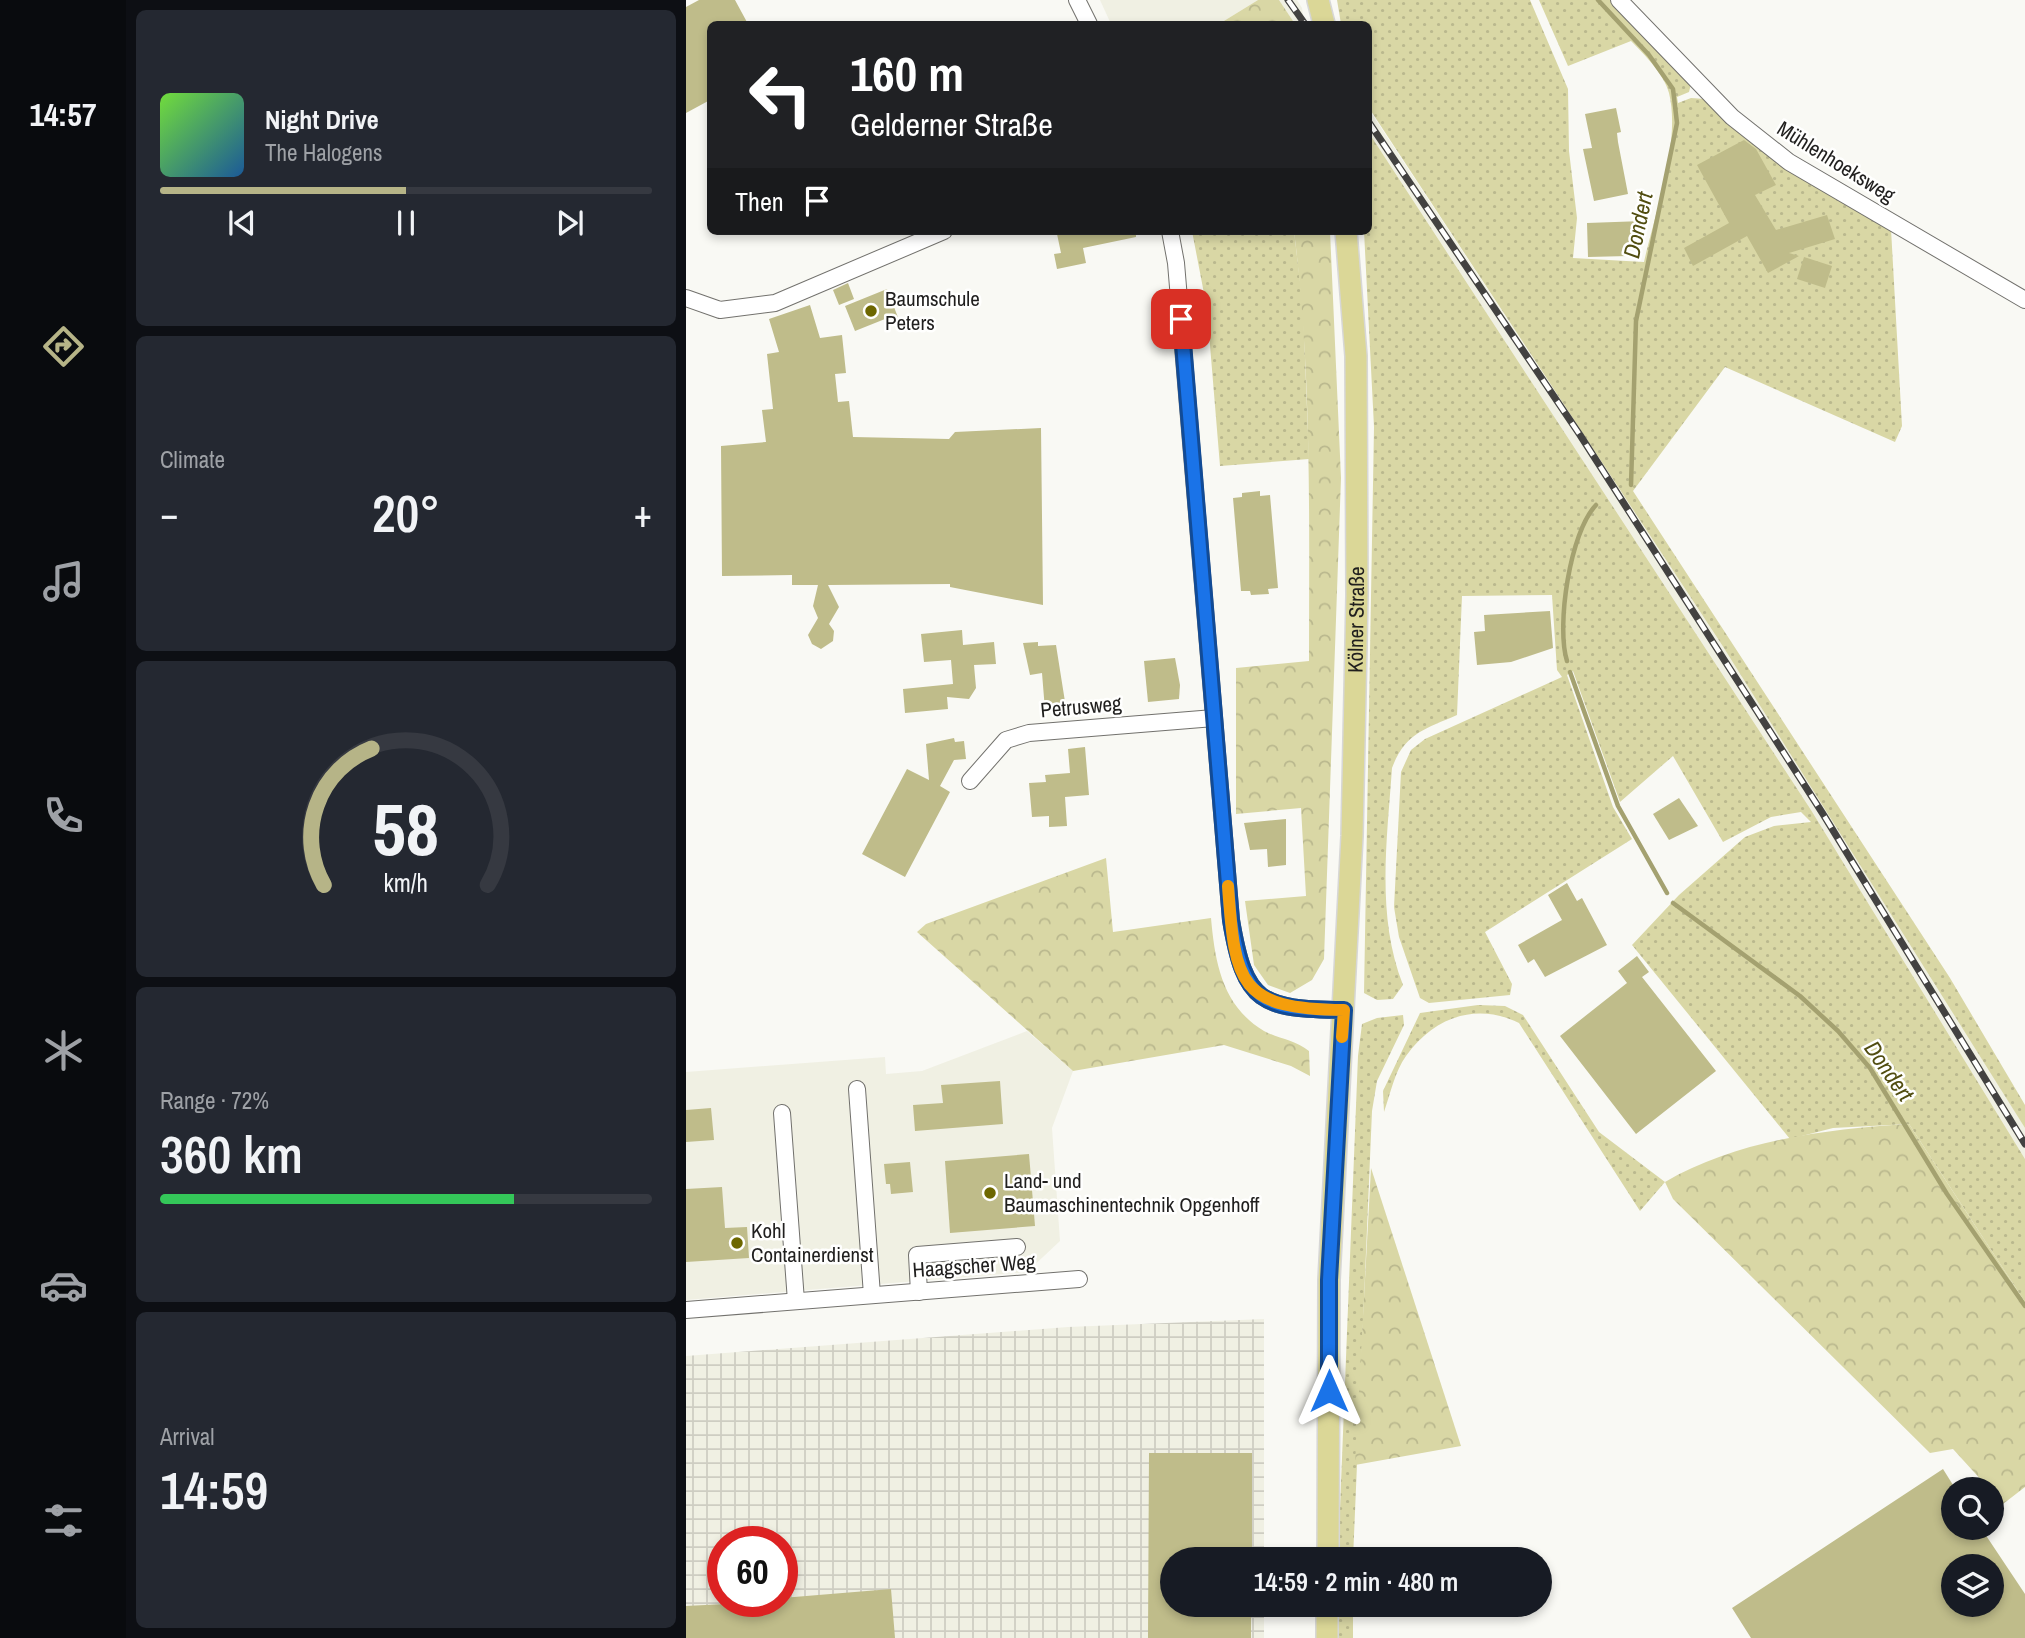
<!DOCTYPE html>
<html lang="en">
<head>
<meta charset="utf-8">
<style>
  :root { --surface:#171b24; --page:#242831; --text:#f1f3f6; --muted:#9ea1a6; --line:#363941; --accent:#b6b487 }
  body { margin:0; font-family:"Archivo Narrow",sans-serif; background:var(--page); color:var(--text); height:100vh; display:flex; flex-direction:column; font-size:26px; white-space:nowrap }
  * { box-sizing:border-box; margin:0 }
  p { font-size:23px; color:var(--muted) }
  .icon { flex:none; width:38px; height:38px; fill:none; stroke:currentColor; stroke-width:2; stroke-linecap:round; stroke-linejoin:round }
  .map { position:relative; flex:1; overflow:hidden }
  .drawer { display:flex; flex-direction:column; gap:10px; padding:10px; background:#0d0f14; width:560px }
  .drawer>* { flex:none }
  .banner { position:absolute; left:21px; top:21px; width:665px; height:214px; border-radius:10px; box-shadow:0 4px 10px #0003; background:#202124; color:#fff; overflow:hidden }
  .fabs { position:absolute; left:1255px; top:1477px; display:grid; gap:14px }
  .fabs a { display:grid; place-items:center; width:63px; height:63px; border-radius:50%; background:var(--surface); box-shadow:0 4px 10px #0003; font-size:35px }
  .speed { position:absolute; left:21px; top:1526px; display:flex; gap:14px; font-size:35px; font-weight:700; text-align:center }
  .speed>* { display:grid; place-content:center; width:91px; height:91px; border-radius:50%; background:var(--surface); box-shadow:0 4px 10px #0003; line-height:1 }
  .speed .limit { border:10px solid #d22; background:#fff; color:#111 }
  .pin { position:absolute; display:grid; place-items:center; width:60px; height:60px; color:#fff; margin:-30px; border-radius:14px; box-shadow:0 4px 10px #0006 }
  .me { position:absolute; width:77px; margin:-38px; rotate:0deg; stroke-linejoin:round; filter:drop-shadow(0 0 5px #0008) }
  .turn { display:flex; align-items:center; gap:24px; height:147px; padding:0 28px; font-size:32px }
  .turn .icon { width:91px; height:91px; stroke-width:2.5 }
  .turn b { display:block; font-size:49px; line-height:60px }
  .then { display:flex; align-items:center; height:66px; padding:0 28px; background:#0003; gap:14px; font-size:26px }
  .big { font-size:52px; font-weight:600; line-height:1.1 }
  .drawer .widget { flex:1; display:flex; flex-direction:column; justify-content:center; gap:10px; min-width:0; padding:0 24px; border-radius:10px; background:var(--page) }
  .drawer .dial { align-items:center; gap:0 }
  .dial svg { height:182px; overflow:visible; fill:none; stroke:var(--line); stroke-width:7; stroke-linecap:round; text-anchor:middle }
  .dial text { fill:var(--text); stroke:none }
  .song { display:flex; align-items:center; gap:21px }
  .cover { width:84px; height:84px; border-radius:10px; background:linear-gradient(135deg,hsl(100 70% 55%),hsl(210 70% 35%)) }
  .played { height:7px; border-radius:4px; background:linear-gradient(90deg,var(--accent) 50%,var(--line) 50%) }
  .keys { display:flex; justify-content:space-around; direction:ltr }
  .heat { display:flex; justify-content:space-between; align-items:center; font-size:38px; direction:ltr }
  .charge { height:10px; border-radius:5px; background:linear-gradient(90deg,#34c759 72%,var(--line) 0) }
  .trip { position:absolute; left:474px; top:1547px; width:392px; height:70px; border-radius:35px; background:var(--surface); box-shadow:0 4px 10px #0003; font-weight:600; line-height:70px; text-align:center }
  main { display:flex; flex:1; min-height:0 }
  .tabs { display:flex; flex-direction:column; width:126px; justify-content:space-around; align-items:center; background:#090b0e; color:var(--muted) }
  .tabs .icon { width:49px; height:49px }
  .tabs .on { color:var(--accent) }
  .tabs b { font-size:32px; color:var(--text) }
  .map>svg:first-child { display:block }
</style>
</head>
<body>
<main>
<nav class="tabs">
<b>14:57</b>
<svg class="icon on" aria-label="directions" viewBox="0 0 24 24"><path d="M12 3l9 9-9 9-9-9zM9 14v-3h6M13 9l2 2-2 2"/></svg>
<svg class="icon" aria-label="music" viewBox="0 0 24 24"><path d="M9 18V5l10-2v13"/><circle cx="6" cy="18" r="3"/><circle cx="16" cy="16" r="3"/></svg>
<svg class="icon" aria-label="phone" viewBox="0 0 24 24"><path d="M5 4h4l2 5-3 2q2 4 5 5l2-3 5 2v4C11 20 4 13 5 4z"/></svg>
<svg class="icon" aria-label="climate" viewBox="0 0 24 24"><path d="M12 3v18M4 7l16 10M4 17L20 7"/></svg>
<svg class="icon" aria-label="car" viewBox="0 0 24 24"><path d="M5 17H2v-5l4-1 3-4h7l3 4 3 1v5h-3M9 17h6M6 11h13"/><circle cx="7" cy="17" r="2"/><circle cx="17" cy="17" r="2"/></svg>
<svg class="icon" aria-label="filters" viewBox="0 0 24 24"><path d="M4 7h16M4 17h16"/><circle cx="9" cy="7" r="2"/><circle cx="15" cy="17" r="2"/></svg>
</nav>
<section class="drawer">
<div class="widget">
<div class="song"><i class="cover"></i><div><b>Night Drive</b><p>The Halogens</p></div></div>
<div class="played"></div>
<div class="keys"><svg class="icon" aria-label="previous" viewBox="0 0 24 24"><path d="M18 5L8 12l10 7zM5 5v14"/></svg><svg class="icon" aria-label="pause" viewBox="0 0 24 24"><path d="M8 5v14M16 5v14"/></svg><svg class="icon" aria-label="next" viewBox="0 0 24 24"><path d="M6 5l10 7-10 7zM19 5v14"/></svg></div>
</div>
<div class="widget"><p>Climate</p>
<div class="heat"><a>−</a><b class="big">20°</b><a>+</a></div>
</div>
<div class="widget dial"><svg viewBox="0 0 100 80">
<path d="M14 69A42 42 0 1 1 86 69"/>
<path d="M14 69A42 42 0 0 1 35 9" stroke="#b6b487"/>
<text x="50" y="56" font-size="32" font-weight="700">58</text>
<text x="50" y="72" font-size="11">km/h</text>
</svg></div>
<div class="widget"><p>Range · 72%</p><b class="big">360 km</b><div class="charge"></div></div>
<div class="widget"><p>Arrival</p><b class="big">14:59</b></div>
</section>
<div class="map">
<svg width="1339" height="1638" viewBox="0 0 1339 1638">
  <defs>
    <pattern id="industrial-grid" width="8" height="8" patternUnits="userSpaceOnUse" patternTransform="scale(1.75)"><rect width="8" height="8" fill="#f0f0e3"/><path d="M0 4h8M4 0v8" fill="none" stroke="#cecdc2"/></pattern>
    <pattern id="grass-dots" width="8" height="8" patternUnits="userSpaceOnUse" patternTransform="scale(1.75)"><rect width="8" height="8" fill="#d9d7a5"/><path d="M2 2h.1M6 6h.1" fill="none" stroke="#bab88e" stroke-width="1.8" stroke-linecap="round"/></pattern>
    <pattern id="forest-crowns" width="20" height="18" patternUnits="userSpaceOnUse" patternTransform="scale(1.75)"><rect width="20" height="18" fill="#d9d7a5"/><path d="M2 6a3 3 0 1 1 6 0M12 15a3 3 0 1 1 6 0" fill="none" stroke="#bab88e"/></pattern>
  </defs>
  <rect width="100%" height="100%" fill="#f9f9f4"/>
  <g fill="#f0f0e3">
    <polygon points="414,0 572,0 533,24 425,24"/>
    <polygon points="593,0 611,0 616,8 618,24 609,24"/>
    <polygon points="682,108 1036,645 1247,977 1339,1128 1339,1159 1125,810 683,133"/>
    <polygon points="341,1031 387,1071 366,1128 374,1241 341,1272 0,1300 0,1072 199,1057 200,1074 236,1071"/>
  </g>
  <path fill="url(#industrial-grid)" fill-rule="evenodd" d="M 578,1319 L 578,1559 L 486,1559 L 486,1605 L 578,1605 L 578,1638 L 0,1638 L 0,1356 L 382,1327 ZM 37,1542 L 96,1542 L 96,1601 L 37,1601 Z"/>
  <g fill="url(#grass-dots)">
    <path d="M 651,0 L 844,0 L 882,89 L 883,151 L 891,218 L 887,258 L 958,262 C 969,213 995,142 983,93 C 978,74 958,54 945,41 L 882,66 L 853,0 L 928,0 L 1005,84 L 1003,92 L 991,97 L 992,103 L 1005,98 L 1019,99 L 1205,229 L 1216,426 L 1209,442 L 1039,367 L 947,491 L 1264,978 L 1339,1105 L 1339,1128 L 1036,645 L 683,108 L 682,24 L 655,24 Z"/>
    <path d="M 683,133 L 1125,810 L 1339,1159 L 1339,1302 L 1223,1124 L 1147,1128 L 1104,1139 L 946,945 L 993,895 L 1059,837 L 1088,826 L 1125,822 L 1115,812 L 1085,817 L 1037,842 L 987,756 L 934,802 L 887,671 L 881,675 L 927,807 L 946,839 L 799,932 L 826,984 L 824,995 L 743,1003 L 734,998 L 713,937 L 708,907 L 715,772 L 725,750 L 739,739 L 876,677 L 871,670 L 866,595 L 776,596 L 771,715 C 739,729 719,733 706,768 C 701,841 690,916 717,985 L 707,999 L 691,1000 L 678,993 L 688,427 L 678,231 L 682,231 Z"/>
    <polygon points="506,231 608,231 617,307 623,459 534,466 521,309"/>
    <path d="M 792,1005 L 819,1006 L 837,1015 L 913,1132 L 979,1182 L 954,1211 L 833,1023 C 790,1002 748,1017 720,1056 C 709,1071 704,1095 698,1112 L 697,1091 L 734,1013 Z"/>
    <polygon points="717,1015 718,1025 691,1081 686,1111 667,1559 652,1559 672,1056 676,1024 691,1018"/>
    <rect x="651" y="1605" width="16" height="33"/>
  </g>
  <g fill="url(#forest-crowns)">
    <polygon points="572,0 593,0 609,24 533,24"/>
    <path d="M 608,231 L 644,231 L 655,478 L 638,959 L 626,980 L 604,993 L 582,985 L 568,965 L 559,901 L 620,896 L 615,808 L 550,814 L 550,668 L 623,661 C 623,518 626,374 608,231 Z"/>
    <path d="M 420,858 L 427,932 L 525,918 C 529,962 536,1006 578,1031 C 593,1039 609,1040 623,1051 L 624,1076 L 605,1066 L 538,1045 L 387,1071 L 231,932 L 240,924 Z"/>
    <path d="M 1223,1124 L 1339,1302 L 1339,1487 L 1317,1504 L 1267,1449 L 1244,1453 L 987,1199 L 979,1182 C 1051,1140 1141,1129 1223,1124 Z"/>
    <polygon points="685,1168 775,1446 669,1465"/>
  </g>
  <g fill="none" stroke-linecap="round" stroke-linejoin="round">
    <g stroke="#a4a170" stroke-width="4.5">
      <polyline points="912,0 963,55 987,89 991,123 950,321 945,485"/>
      <path d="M 881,661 C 870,626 884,532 910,505"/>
      <polyline points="884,672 932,806 981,893"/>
      <polyline points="987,903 1114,996 1152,1031 1184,1068 1261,1194 1339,1306"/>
    </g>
  </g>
  <g fill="#bfbc8a" fill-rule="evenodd">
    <polygon points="13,0 49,0 62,24 24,24 24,100 0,113 0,7"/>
    <polygon points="930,108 935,132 931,133 932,142 942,194 908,201 897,149 906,148 899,114"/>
    <polygon points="1058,140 1070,149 1090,185 1069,195 1090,230 1141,215 1149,239 1103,253 1113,256 1082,273 1061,236 1007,266 998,248 1043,223 1011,165"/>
    <polygon points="957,221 958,243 941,244 942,256 902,257 901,223"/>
    <polygon points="376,231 450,231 450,237 397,248 400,263 371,269 368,254 375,253 371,234"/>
    <polygon points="1118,257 1146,266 1139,288 1111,279"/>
    <polygon points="162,283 168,299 153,305 147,290"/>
    <polygon points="201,289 213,320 202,324 199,319 169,331 159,306"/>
    <polygon points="124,305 134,338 156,335 160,373 149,374 152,402 163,401 167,437 263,439 269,432 355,428 357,605 264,587 264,584 142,585 153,607 143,624 148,631 147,641 135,649 126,644 122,635 132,618 127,606 132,585 106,585 106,575 36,576 35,446 80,442 76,410 87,409 81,354 93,352 83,319"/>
    <polygon points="574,491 574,496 584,495 592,588 582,589 583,594 565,595 564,591 555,591 547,498 556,497 556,493"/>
    <polygon points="864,611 867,648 825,662 791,665 788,632 799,631 798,615"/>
    <polygon points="276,630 277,645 308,642 310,664 288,665 290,688 283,699 261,697 262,709 219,713 217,689 267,684 265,660 238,662 235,634"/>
    <polygon points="352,642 352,646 370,645 380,708 359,710 356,673 344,675 337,643"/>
    <polygon points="489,658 494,685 493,699 462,702 458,661"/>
    <polygon points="268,738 269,742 278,741 280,759 268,760 254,786 264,792 219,877 176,854 221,769 243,780 240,744"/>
    <polygon points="399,747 403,795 379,797 381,826 363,827 363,816 346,817 343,783 360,782 359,775 384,773 382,749"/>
    <polygon points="993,798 1012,826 983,840 967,814"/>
    <polygon points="600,819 600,865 582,867 581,849 564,850 558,823"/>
    <polygon points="881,883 891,901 896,898 921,945 859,977 848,959 842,963 832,945 876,920 862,895"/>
    <polygon points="951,956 963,972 956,977 1030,1071 950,1134 874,1036 941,983 932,971"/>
    <polygon points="314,1081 317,1124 229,1131 227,1105 257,1103 255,1085"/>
    <polygon points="25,1108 28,1140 0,1142 0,1110"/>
    <polygon points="343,1154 349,1226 264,1233 259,1161"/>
    <polygon points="224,1162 227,1192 205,1194 204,1184 200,1184 198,1164"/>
    <polygon points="36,1187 39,1228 61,1227 63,1258 0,1262 0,1189"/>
    <polygon points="463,1453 566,1453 566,1559 486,1559 486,1605 565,1605 565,1638 462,1638"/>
    <path d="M 1257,1469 L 1267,1485 L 1267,1528 L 1295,1528 L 1339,1594 L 1339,1638 L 1065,1638 L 1046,1608 ZM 1267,1566 L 1306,1566 L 1306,1605 L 1267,1605 Z"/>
    <polygon points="205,1589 209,1638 0,1638 0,1606 96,1601 96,1598"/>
  </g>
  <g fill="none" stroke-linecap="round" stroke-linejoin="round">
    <defs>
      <g id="minor">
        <polyline points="391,0 403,24"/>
        <polyline points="933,0 1046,117 1103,162 1339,300"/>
        <path d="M 484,231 L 490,263 L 545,920 C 559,1004 575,1009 658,1010"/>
        <polyline points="0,298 34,310 89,303 258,231"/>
        <polyline points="284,781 320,740 343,733 528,718"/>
        <polyline points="171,1089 186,1295"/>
        <polyline points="96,1113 110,1301"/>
        <polyline points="233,1292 231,1255 331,1247"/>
        <polyline points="0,1310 393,1279"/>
      </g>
      <g id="major">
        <polyline points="632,0 638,24"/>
        <path id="s1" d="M 642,1559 L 643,1280 L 666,836 L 671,596 L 670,356 L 660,231"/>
        <polyline points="641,1638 641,1605"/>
      </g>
    </defs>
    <use href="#minor" stroke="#72716d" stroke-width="18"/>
    <use href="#major" stroke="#d7d7d6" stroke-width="24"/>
    <use href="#minor" stroke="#fff" stroke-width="16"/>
    <use href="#major" stroke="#dbd797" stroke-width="21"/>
    <defs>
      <g id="rail">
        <polyline points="602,0 619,24"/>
        <polyline points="682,121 894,435 1137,814 1339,1144"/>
      </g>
    </defs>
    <use href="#rail" stroke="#434241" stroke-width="7"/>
    <use href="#rail" stroke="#fffffe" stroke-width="4.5" stroke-dasharray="13" stroke-linecap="butt"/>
  </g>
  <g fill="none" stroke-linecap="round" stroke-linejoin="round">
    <defs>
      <path id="route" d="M 495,319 L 545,920 C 559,1004 575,1009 658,1010 L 643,1280 L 643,1391"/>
    </defs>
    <use href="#route" stroke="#114b97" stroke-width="18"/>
    <use href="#route" stroke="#1a73e8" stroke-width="12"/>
    <path stroke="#f59e0b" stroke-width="12" d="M 542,886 C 549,984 553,1009 658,1010 L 656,1037"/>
  </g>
  <g fill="#6d6700" stroke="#fffffe" stroke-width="2.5">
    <circle cx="185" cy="311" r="7"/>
    <circle cx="304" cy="1193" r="7"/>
    <circle cx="51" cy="1243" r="7"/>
  </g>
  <g text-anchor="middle" stroke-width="5" stroke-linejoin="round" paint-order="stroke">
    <g font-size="21" fill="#201f1e" stroke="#fffffe">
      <text transform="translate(1150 162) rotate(32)" y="7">Mühlenhoeksweg</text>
      <text dy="7" stroke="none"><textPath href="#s1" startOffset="940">Kölner Straße</textPath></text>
      <text transform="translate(395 707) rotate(-5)" y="7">Petrusweg</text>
      <text transform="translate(288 1266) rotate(-4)" y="7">Haagscher Weg</text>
    </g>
    <g font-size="21" fill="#201f1e" stroke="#fffffe" text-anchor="start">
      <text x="199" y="306">Baumschule<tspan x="199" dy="24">Peters</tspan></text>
      <text x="318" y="1188">Land- und<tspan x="318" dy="24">Baumaschinentechnik Opgenhoff</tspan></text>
      <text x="65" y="1238">Kohl<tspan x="65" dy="24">Containerdienst</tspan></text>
    </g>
    <g font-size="23" font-style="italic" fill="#514d10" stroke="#fffffe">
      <text transform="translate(952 225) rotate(-78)" y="8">Dondert</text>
      <text transform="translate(1203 1071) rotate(55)" y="8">Dondert</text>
    </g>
  </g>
</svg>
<div class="fabs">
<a><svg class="icon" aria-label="search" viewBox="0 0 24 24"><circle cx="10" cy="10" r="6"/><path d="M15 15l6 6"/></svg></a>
<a><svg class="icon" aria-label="layers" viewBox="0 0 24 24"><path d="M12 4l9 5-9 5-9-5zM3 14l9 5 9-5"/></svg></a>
</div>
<div class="speed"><div class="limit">60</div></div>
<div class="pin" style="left:495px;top:319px;background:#d93025"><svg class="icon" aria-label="arrive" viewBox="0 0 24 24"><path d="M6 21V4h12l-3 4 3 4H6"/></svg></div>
<svg class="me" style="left:643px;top:1391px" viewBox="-20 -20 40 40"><path d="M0-17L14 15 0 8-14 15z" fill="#1a73e8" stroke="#fff" stroke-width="4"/></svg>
<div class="trip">14:59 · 2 min · 480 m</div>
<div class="banner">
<div class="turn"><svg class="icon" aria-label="left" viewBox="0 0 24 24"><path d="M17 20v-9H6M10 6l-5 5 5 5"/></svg><div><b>160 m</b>Gelderner Straße</div></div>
<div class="then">Then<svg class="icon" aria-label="arrive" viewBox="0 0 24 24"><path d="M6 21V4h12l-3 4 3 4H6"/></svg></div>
</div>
</div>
</main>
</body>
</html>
